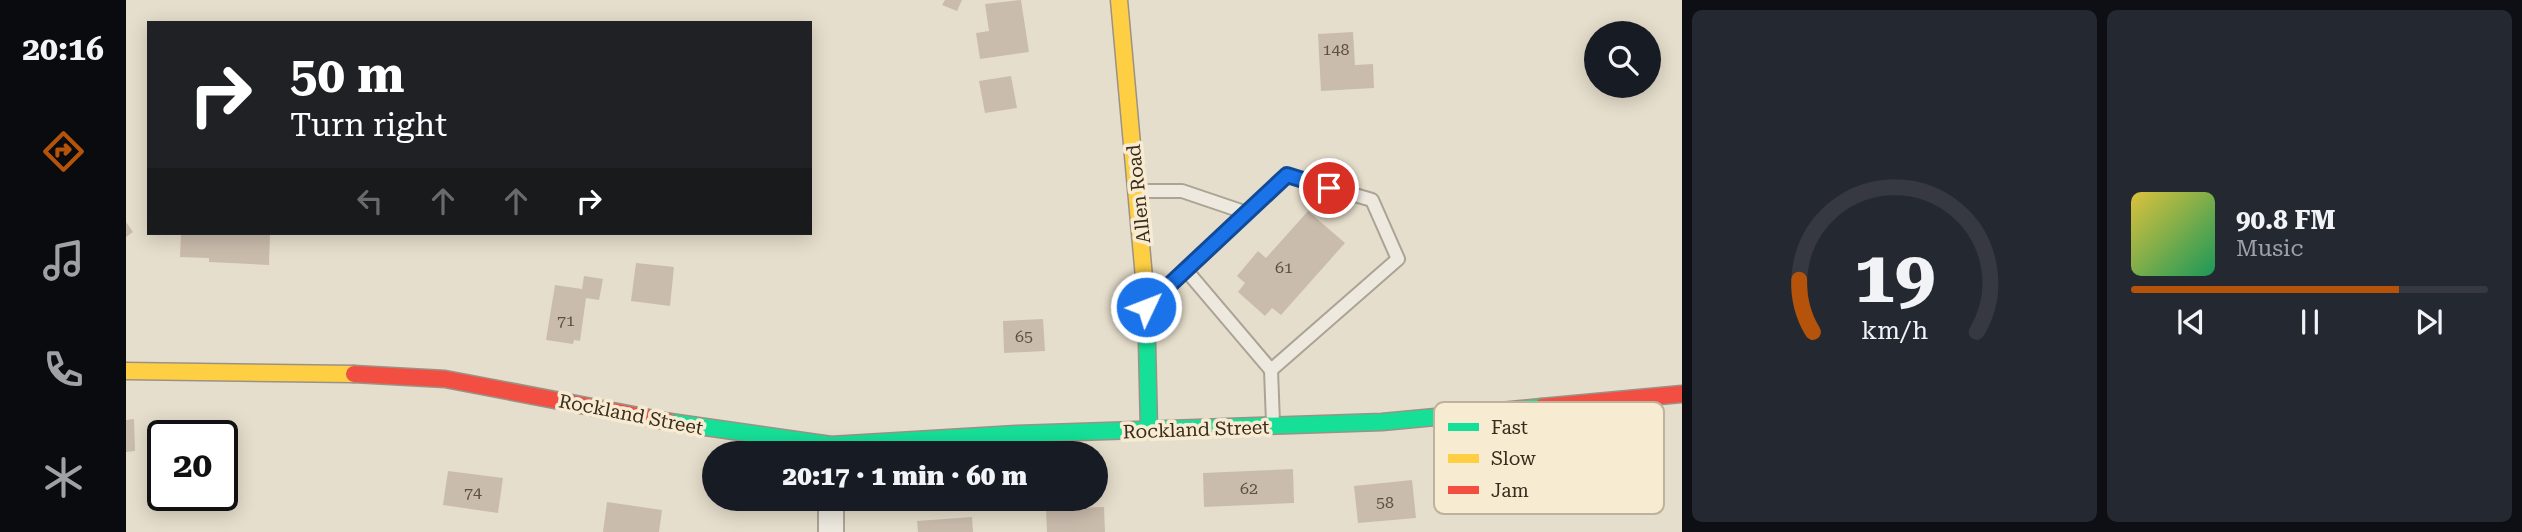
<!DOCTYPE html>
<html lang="en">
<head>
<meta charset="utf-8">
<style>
  :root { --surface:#171b24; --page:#242831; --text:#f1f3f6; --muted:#9ea1a6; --line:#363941; --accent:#b45309 }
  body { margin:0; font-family:"Roboto Serif",serif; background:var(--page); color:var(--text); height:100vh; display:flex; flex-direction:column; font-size:26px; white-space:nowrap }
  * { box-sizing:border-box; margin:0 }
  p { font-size:23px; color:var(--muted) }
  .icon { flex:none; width:38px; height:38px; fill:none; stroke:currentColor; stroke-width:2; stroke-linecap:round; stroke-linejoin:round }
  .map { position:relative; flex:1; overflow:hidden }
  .panel { display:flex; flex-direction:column; gap:10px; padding:10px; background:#0d0f14; width:840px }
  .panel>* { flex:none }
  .banner { position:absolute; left:21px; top:21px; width:665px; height:214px; border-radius:0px; box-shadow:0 4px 18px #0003; background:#202124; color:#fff; overflow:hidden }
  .buttons { position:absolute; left:1458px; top:21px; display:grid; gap:14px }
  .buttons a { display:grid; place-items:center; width:77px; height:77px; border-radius:50%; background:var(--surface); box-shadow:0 4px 18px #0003; font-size:35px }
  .speed { position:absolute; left:21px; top:420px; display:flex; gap:14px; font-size:35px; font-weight:700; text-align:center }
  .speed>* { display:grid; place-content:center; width:91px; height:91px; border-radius:50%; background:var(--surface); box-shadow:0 4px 18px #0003; line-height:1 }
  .speed .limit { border:4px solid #111; border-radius:10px; background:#fff; color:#111 }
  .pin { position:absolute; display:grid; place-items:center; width:60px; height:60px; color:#fff; margin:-30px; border:4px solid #fff; border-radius:50%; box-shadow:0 2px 7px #0007 }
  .me { position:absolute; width:77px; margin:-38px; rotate:47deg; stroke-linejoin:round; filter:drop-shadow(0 0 5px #0008) }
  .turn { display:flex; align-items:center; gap:24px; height:147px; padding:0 28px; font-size:32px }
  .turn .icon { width:91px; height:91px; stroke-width:2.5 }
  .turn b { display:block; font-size:49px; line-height:60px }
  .lanes { display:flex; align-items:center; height:66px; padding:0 28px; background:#0003; justify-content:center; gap:35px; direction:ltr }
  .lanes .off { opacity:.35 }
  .panel .tile { flex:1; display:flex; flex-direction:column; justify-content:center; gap:10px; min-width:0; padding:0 24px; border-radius:10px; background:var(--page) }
  .panel .dial { align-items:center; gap:0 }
  .dial svg { height:182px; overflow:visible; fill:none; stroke:var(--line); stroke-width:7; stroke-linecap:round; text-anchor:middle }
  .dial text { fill:var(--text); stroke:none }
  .song { display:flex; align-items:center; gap:21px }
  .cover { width:84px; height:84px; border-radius:10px; background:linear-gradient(135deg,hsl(50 70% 55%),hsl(150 70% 35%)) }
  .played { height:7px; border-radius:4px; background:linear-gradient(90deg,var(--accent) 75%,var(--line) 75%) }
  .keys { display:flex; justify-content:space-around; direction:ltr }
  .panel .tiles { flex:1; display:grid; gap:10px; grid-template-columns:repeat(2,1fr) }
  .trip { position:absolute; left:576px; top:441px; width:406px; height:70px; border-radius:35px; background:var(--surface); box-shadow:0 4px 18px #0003; font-weight:800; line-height:70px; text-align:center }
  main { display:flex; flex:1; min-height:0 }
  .tabs { display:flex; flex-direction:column; width:126px; justify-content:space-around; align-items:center; background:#090b0e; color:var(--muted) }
  .tabs .icon { width:49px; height:49px }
  .tabs .current { color:var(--accent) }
  .tabs b { font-size:32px; color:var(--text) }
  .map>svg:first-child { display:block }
</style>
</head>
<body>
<main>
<nav class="tabs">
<b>20:16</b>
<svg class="icon current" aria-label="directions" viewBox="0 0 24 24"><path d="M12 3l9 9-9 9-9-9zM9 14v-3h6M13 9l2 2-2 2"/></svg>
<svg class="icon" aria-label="music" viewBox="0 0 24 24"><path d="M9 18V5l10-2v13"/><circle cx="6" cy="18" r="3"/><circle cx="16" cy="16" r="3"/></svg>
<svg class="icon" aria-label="phone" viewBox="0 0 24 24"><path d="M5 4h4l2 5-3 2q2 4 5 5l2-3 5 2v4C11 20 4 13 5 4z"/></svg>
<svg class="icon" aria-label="climate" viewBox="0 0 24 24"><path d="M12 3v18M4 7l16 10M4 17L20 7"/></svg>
</nav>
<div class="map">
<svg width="1556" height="532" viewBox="0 0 1556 532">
  <rect width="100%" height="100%" fill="#e6decc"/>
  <g fill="#cabcad">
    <polygon points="819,0 836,0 831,11 816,5"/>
    <polygon points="895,0 903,52 854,59 850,33 863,31 859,4"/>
    <polygon points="1227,32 1229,65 1247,64 1248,88 1195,91 1192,34"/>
    <polygon points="885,76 891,108 859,113 853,81"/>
    <polygon points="1182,211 1219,243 1155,315 1146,308 1139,316 1112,292 1119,283 1111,276 1132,251 1140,258"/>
    <polygon points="0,222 7,232 0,237"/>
    <polygon points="55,233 144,233 143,265 83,262 83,258 54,257"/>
    <polygon points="510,263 548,267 544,306 505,301"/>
    <polygon points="458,276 477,279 473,300 460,298 454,341 448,340 447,344 420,340 429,285 456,289"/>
    <polygon points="917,319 919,351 878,353 877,321"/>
    <polygon points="8,419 9,451 0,452 0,420"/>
    <polygon points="1167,469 1168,503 1078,507 1077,473"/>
    <polygon points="322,471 377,478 372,513 317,505"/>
    <polygon points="1286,480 1290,518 1232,523 1228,486"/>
    <polygon points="481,502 536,510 533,532 477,532"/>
    <polygon points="978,507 979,532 921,532 920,509"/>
    <polygon points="846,517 847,532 792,532 791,521"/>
  </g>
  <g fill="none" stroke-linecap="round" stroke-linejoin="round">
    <defs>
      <g id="lane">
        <polyline points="1012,191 1056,191 1121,213"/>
        <polyline points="1060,270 1145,370"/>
        <polyline points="1026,302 1161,175 1246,200 1272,259 1145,370 1147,423"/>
      </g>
      <polyline id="street" points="705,532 705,499"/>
      <g id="fast">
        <polyline points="1020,300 1023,430"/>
        <polyline points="544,422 705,445 890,434 1256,422 1416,407"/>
      </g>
      <g id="slow">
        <polyline points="993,0 1020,300"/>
        <polyline points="0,371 228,374"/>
      </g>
      <g id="jam">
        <polyline points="228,374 319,379 544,422"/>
        <polyline points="1416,407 1556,394"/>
      </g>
    </defs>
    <use href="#lane" stroke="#aba396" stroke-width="16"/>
    <use href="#street" stroke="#aba396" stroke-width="28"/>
    <use href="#fast" stroke="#9b9285" stroke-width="19"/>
    <use href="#slow" stroke="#9b9285" stroke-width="19"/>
    <use href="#jam" stroke="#9b9285" stroke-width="19"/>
    <use href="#lane" stroke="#eee9df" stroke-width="12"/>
    <use href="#street" stroke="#eee9df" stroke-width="24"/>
    <use href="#fast" stroke="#16e098" stroke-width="16"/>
    <use href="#slow" stroke="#ffcf43" stroke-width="16"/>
    <use href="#jam" stroke="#f24e42" stroke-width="16"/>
  </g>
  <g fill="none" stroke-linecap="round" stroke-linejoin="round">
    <defs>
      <polyline id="route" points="1020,307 1161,175 1203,188"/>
    </defs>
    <use href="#route" stroke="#114b97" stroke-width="18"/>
    <use href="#route" stroke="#1a73e8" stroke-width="12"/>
  </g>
  <g text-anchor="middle" stroke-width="7" stroke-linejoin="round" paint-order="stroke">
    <g font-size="16" fill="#5f4f41">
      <text x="1210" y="55">148</text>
      <text x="1158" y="273">61</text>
      <text x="440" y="326">71</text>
      <text x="898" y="342">65</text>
      <text x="1123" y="494">62</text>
      <text x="347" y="498">74</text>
      <text x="1259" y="508">58</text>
    </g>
    <g font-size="19" fill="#3b2b1d" stroke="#f7ecd2">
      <text transform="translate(1012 194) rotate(-96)" y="7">Allen Road</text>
      <text transform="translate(505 414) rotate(11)" y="7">Rockland Street</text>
      <text transform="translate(1070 429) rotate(-2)" y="7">Rockland Street</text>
    </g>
  </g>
  <rect x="1308" y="402" width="230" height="112" rx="10" fill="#f7ecd2" stroke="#bfb29c" stroke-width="2"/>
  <rect x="1322" y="423" width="31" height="8" fill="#16e098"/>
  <rect x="1322" y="454" width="31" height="9" fill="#ffcf43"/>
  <rect x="1322" y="486" width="31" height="8" fill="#f24e42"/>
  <g font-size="19" fill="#3b2b1d">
    <text x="1365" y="434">Fast</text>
    <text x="1365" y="465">Slow</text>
    <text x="1365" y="497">Jam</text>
  </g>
</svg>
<div class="buttons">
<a><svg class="icon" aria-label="search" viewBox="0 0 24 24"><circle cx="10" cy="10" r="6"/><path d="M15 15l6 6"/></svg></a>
</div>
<div class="speed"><div class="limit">20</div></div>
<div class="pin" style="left:1203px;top:188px;background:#d93025"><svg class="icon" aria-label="arrive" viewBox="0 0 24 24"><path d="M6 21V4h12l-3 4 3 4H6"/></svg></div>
<svg class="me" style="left:1020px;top:307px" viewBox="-20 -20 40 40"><circle r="17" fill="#1a73e8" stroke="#fff" stroke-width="3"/><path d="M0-11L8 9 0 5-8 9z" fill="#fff"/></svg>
<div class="trip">20:17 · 1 min · 60 m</div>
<div class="banner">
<div class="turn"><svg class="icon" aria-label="right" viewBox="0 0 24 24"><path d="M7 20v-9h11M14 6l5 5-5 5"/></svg><div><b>50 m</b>Turn right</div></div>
<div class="lanes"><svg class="icon off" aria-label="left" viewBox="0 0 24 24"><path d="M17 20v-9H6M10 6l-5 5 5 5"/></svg><svg class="icon off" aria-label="ahead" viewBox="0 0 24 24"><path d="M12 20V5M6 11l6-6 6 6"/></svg><svg class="icon off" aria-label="ahead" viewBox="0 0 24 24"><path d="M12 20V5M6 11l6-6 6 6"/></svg><svg class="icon" aria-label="right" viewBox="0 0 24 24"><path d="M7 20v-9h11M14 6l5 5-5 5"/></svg></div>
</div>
</div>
<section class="panel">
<div class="tiles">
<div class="tile dial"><svg viewBox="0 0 100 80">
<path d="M14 69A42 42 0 1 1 86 69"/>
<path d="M14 69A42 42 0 0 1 8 46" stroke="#b45309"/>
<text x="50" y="56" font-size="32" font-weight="700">19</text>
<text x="50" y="72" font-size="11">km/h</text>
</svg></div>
<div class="tile">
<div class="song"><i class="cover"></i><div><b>90.8 FM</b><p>Music</p></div></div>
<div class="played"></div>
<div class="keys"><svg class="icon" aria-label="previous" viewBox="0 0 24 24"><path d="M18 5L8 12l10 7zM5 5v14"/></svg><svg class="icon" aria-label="pause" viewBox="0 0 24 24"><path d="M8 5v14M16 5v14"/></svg><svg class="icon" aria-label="next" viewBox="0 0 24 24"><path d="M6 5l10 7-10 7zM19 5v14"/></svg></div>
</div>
</div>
</section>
</main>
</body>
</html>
